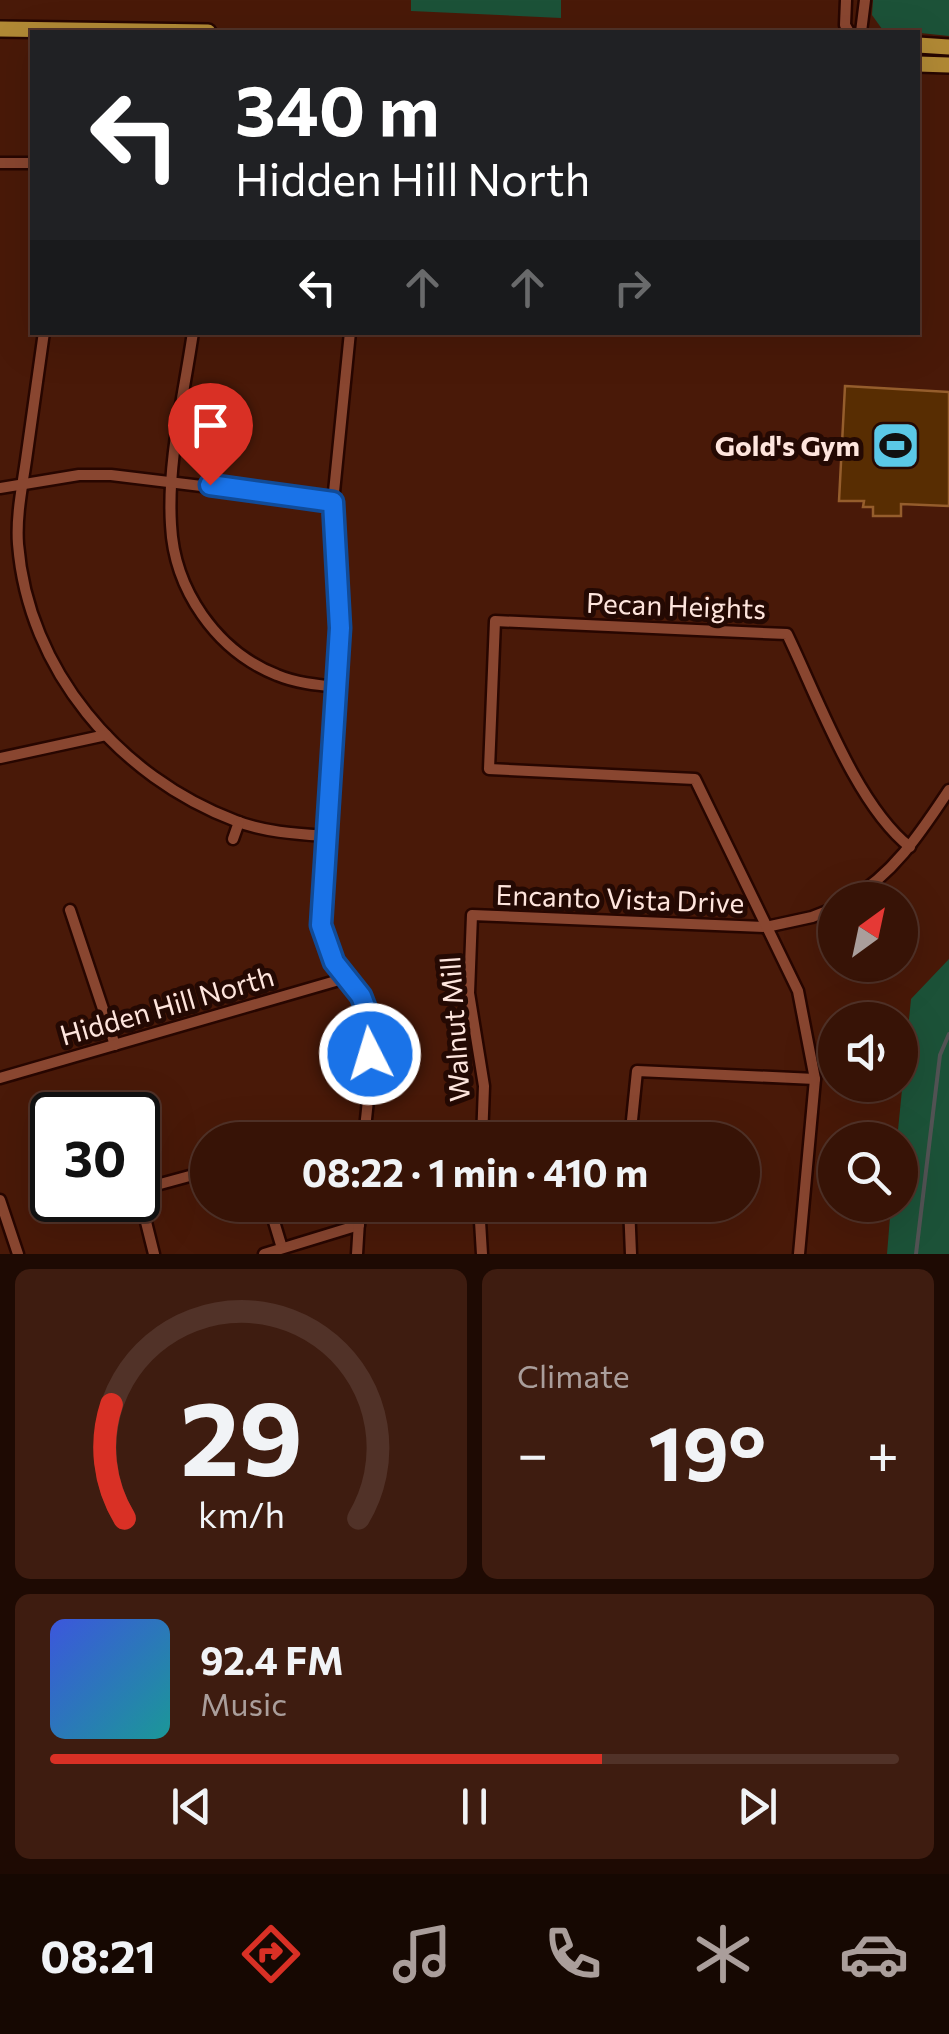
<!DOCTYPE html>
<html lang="en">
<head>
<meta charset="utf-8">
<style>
  :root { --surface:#371306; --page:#3e1c10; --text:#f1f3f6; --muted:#aa9e9b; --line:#513228; --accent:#d93025 }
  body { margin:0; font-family:Commissioner,sans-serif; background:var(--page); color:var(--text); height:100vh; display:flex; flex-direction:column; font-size:38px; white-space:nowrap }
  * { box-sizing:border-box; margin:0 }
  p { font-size:32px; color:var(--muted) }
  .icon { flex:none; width:55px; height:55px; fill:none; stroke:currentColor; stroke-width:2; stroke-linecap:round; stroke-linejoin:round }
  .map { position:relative; height:1254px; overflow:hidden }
  .drawer { display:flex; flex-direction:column; gap:15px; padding:15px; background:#1e0a03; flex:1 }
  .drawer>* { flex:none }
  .top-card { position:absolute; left:30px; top:30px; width:890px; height:305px; border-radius:0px; box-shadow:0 10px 40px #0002,0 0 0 2px var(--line); background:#202124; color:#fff; overflow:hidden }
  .needle { width:65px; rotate:33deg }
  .fabs { position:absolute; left:818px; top:882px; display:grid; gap:20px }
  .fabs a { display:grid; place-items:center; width:100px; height:100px; border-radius:50%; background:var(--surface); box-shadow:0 10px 40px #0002,0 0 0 2px var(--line); font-size:50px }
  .speed { position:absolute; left:30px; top:1092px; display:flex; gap:20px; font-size:50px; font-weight:700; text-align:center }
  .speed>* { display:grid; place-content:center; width:130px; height:130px; border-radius:50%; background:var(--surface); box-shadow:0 10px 40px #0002,0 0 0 2px var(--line); line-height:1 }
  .speed .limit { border:5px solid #111; border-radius:15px; background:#fff; color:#111 }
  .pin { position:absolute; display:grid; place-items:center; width:85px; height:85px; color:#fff; margin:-102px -42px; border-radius:50% 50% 50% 0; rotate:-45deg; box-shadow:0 0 10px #0007 }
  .pin .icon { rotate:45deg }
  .me { position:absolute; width:110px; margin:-55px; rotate:355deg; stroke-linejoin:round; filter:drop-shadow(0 0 8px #0008) }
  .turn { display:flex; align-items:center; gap:35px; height:210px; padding:0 40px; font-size:45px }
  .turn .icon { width:130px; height:130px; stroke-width:2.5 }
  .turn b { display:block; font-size:70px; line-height:85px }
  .lanes { display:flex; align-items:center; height:95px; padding:0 40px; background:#0003; justify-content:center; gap:50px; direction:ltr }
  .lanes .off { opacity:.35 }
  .big { font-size:75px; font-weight:700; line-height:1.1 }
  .drawer .tile { flex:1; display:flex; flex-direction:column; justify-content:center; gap:15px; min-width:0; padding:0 35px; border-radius:15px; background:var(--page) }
  .drawer .dial { align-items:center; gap:0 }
  .dial svg { height:260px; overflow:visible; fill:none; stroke:var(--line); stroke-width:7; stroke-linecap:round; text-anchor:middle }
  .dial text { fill:var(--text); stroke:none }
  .song { display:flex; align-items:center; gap:30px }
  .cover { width:120px; height:120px; border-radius:15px; background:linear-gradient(135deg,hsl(230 70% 55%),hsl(180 70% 35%)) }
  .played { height:10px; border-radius:5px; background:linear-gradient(90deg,var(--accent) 65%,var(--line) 65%) }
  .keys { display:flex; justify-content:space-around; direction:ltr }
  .heat { display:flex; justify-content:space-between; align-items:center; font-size:55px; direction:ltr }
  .drawer .tiles { flex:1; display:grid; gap:15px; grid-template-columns:1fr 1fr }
  .tile:last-child { grid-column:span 2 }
  .trip { position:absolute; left:190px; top:1122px; width:570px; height:100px; border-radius:50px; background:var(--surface); box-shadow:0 10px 40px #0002,0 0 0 2px var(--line); font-weight:700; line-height:100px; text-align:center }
  .dock { display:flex; height:160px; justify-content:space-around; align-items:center; background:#160802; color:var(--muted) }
  .dock .icon { width:70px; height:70px }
  .dock .on { color:var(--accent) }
  .dock b { font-size:45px; color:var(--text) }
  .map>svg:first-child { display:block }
</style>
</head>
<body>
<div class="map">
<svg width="949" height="1254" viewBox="0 0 949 1254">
  <rect width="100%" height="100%" fill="#491908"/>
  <g fill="#1c5238">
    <polygon points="411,0 561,0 561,18 411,11"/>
    <polygon points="873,0 949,0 949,36 882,29 872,15"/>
    <polygon points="949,959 949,1254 887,1254 891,1205 900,1205 900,1140 897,1140 911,999"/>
  </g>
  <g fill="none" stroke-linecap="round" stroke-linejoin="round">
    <polyline stroke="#525354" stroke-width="4" points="916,1254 940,1055 949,1034"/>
  </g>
  <polygon fill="#582d02" stroke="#955d2c" stroke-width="2.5" points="845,386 949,392 949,506 901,504 901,516 873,516 873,507 863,507 864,501 839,501"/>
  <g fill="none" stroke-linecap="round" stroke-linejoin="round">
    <defs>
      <g id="street">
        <polyline points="846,0 845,25 849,32"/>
        <polyline points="861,32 865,0"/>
        <polyline points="0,163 32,163"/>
        <path d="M 44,332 C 38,375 32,418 26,460 C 22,488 16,516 18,544 C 28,670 119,777 236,821 C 264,832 297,834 326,836"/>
        <path d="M 193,332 C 184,395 167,462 171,525 C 174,589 216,651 277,675 C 296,683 317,685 337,687"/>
        <path d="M 350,332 L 333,502 L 340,628 L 320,905 C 322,962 353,970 369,1016 C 377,1039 366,1112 364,1140"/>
        <polyline points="0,488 79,475 111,475 333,502"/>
        <polyline points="0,758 106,735"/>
        <polyline points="233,839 239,822"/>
        <path d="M 849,900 C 894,874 921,832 949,790"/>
        <polyline points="70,910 115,1045"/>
        <polyline points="0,1078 346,978"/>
        <polyline points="321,1140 365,1128"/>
        <polyline points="482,1140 484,1086 469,993 472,915 766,927 812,917 835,908"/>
        <polyline points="630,1140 637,1071 815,1079"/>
        <polyline points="0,1200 18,1254"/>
        <polyline points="269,1205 282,1248"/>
        <polyline points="479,1205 482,1254"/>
        <polyline points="629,1205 631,1254"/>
        <polyline points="154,1254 138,1190 208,1171"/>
        <polyline points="264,1254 359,1225"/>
        <polyline points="357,1254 360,1205"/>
        <path d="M 799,1254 L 815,1079 L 798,991 L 695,779 L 489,769 L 495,621 L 787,634 C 817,696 856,805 910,847"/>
      </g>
      <g id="primary">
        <polyline points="0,29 208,32"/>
        <polyline points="918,45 949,47"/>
        <polyline points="918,64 949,65"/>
      </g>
    </defs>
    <use href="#street" stroke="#270600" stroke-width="15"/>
    <use href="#primary" stroke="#270600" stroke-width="20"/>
    <use href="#street" stroke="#894630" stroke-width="10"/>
    <use href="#primary" stroke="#b18935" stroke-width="15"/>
  </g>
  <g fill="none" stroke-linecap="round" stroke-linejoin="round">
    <defs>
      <polyline id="route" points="210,485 333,502 340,628 321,925 334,962 361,996 371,1022 370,1054"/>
    </defs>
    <use href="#route" stroke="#114b97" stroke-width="25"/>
    <use href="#route" stroke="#1a73e8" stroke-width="18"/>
  </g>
  <defs>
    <symbol id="stadium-square" viewBox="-11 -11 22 22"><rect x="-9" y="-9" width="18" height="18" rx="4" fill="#5bc8e6" stroke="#240903"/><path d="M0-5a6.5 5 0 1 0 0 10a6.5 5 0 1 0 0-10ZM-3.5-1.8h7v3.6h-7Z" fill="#111"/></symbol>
  </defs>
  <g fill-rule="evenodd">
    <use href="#stadium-square" x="868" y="418" width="55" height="55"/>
  </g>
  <g text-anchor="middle" stroke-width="10" stroke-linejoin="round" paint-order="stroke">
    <g font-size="28" font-weight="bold" fill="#fee5dd" stroke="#240903" text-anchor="end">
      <text x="860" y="456">Gold's Gym</text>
    </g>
    <g font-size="28" fill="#fee5dd" stroke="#240903">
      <text transform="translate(676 606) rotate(2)" y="10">Pecan Heights</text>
      <text transform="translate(620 899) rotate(2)" y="10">Encanto Vista Drive</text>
      <text transform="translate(167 1006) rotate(-16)" y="10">Hidden Hill North</text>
      <text transform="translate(455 1029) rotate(-94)" y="10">Walnut Mill</text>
    </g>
  </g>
</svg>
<div class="fabs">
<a><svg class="needle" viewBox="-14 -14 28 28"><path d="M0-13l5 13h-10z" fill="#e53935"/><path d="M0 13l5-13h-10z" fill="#aa9e9b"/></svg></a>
<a><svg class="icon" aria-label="sound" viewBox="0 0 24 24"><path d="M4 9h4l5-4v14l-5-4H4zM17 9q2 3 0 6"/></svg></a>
<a><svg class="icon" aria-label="search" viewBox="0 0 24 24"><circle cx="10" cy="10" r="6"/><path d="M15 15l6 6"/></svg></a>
</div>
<div class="speed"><div class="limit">30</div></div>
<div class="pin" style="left:210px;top:485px;background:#d93025"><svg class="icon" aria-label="arrive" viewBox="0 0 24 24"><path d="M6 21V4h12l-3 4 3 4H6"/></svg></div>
<svg class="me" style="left:370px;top:1054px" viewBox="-20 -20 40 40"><circle r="17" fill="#1a73e8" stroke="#fff" stroke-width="3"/><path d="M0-11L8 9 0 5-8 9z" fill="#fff"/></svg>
<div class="trip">08:22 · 1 min · 410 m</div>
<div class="top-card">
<div class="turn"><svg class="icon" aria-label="left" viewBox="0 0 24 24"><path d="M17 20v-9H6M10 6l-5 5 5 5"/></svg><div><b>340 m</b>Hidden Hill North</div></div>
<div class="lanes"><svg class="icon" aria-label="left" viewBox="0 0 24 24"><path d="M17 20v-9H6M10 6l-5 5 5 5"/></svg><svg class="icon off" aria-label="ahead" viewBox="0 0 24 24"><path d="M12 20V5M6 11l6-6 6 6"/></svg><svg class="icon off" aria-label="ahead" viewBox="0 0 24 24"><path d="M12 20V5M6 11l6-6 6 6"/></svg><svg class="icon off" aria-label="right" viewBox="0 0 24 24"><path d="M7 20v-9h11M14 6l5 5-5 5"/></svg></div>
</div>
</div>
<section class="drawer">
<div class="tiles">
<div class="tile dial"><svg viewBox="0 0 100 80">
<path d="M14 69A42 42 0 1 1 86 69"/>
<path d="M14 69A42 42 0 0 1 10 34" stroke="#d93025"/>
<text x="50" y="56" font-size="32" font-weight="700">29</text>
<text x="50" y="72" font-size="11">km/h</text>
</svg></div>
<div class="tile"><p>Climate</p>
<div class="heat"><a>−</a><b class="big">19°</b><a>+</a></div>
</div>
<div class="tile">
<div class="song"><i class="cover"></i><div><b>92.4 FM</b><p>Music</p></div></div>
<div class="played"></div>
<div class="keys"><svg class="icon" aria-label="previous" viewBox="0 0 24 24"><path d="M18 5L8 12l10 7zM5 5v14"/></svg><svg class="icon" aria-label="pause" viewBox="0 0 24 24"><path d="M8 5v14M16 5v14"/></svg><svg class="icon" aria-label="next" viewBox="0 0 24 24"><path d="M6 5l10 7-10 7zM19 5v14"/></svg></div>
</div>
</div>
</section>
<nav class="dock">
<b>08:21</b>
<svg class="icon on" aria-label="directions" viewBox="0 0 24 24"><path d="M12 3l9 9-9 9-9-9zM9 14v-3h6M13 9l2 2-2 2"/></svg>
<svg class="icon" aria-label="music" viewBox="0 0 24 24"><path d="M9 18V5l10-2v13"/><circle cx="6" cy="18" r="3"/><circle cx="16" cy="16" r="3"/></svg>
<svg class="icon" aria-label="phone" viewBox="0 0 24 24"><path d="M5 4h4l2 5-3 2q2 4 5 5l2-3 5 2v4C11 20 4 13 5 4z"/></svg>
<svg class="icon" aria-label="climate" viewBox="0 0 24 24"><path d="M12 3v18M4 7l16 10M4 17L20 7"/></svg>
<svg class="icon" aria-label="car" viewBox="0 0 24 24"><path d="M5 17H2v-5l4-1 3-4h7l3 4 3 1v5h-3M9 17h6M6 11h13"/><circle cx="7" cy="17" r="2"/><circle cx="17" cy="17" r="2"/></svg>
</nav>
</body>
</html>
